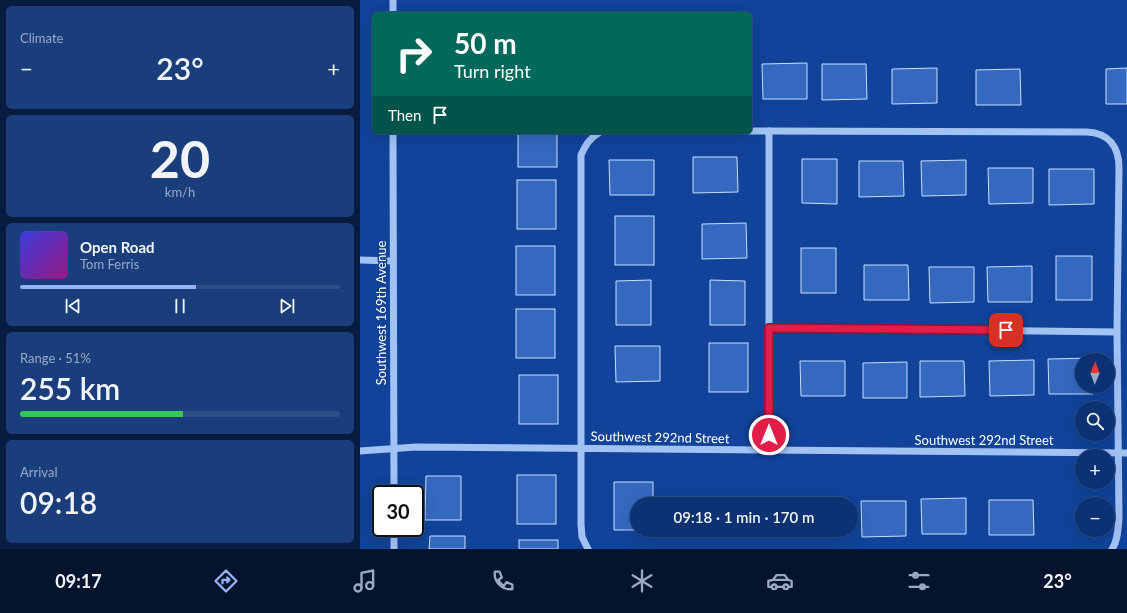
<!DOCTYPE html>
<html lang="en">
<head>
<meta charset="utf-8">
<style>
  :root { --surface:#0c3273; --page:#1a3e7b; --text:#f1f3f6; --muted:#9aaac4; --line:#2c4d85; --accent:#95b2f1 }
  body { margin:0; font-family:Lato,sans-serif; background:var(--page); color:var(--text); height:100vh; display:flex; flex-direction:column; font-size:15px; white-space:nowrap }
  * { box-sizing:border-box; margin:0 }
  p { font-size:13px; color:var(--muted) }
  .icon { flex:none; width:22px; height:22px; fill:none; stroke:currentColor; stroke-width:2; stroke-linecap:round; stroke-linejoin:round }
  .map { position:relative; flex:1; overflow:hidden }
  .details { display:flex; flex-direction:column; gap:6px; padding:6px; background:#071c3f; width:360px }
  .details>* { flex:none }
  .guide { position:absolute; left:12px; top:12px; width:380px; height:122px; border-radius:6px; box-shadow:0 4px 16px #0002,0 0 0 1px var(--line); background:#00695c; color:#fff; overflow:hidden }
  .needle { width:26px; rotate:1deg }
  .fabs { position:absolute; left:715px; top:353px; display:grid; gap:8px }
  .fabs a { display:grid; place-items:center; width:40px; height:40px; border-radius:50%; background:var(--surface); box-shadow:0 4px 16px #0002,0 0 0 1px var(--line); font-size:20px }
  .speed { position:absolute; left:12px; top:485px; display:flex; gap:8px; font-size:20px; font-weight:700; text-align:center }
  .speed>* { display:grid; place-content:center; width:52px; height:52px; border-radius:50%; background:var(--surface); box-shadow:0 4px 16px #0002,0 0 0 1px var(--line); line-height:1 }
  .speed .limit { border:2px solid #111; border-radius:6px; background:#fff; color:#111 }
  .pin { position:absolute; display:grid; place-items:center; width:34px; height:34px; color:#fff; margin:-17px; border-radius:8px; box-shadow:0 2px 6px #0006 }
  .me { position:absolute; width:44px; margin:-22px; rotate:0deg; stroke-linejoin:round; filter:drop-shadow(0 0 3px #0008) }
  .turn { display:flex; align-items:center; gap:14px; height:84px; padding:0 16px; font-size:18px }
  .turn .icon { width:52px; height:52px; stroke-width:2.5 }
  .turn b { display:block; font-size:28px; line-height:34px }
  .then { display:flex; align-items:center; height:38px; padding:0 16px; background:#0003; gap:8px; font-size:15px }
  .big { font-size:30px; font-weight:600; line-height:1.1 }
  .details .card { flex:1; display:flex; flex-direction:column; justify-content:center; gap:6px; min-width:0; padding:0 14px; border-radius:6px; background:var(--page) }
  .details .dial { align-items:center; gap:0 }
  .dial b { font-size:52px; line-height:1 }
  .song { display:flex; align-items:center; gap:12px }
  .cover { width:48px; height:48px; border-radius:6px; background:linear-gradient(135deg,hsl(240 70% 55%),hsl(310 70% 35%)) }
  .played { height:4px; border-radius:2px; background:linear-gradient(90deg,var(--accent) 55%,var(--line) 55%) }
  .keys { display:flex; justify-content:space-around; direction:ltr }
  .heat { display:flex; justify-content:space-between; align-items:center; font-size:22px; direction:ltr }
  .charge { height:6px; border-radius:3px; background:linear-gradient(90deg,#34c759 51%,var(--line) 0) }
  .trip { position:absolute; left:270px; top:497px; width:228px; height:40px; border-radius:20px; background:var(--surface); box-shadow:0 4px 16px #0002,0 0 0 1px var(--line); font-weight:600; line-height:40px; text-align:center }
  .menu { display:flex; height:64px; justify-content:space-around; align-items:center; background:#05142e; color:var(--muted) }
  .menu .icon { width:28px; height:28px }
  .menu .current { color:var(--accent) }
  .menu b { font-size:18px; color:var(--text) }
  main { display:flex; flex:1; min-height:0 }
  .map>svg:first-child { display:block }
</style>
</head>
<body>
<main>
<section class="details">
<div class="card"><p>Climate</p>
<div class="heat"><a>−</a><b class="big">23°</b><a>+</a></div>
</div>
<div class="card dial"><b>20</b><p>km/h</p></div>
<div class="card">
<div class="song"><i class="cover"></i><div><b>Open Road</b><p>Tom Ferris</p></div></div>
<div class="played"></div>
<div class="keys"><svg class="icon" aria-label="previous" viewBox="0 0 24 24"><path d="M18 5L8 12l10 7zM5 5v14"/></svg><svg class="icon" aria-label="pause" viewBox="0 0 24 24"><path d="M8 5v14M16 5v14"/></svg><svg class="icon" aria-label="next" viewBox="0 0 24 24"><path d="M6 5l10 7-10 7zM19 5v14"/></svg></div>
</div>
<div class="card"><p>Range · 51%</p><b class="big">255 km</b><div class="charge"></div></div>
<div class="card"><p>Arrival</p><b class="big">09:18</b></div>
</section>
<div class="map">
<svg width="767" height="549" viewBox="0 0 767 549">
  <rect width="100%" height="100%" fill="#104399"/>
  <g fill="#3469bf" stroke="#cadefe">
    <polygon points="447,63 447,99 403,99 402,64"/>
    <polygon points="462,64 506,64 507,99 462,100"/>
    <polygon points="577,68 577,103 532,104 532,69"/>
    <polygon points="767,68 767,104 746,104 746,69"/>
    <polygon points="660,69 661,105 616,105 616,70"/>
    <rect x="158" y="132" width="39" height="35"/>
    <polygon points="333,157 377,157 378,192 333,193"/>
    <polygon points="442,159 477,159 477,204 442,203"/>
    <polygon points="249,160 294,160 294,195 250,195"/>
    <polygon points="606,160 606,195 562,196 561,161"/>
    <polygon points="499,161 543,161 544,196 499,197"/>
    <polygon points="628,168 673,168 673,203 629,204"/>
    <polygon points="689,169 734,169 734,204 689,205"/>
    <rect x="157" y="180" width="39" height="49"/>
    <rect x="255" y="216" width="39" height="49"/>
    <polygon points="386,223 387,258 342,259 342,224"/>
    <rect x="156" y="246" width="39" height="49"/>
    <rect x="441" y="248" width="35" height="45"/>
    <rect x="696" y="256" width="36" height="44"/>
    <polygon points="504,265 548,265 549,300 504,300"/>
    <polygon points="672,266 672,302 628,302 627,267"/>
    <polygon points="569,267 614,267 614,302 570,303"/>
    <polygon points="291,280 291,325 256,325 256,281"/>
    <polygon points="350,280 385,281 385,325 350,325"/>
    <rect x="156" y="309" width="39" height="49"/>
    <rect x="349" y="343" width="39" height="49"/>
    <polygon points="255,346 300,346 300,381 256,382"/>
    <polygon points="733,358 733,360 722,360 722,386 733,386 733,394 689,394 688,359"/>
    <polygon points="674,360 674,395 630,396 629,361"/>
    <polygon points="440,361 485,361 485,396 441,396"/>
    <polygon points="560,361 604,361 605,396 560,397"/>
    <polygon points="547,362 547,398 503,398 503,363"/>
    <rect x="159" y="375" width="39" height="49"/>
    <rect x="157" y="475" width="39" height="49"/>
    <polygon points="66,476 101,476 101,520 65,520"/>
    <polygon points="254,482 293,482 293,504 277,504 277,530 293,530 254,530"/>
    <polygon points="363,498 363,504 319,504 318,499"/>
    <rect x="440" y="498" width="44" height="6"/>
    <polygon points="606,498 606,534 562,534 561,499"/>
    <polygon points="411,500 411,504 383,504 383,501"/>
    <polygon points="629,500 673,500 674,535 629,535"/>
    <polygon points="501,501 546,501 546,536 502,537"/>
    <rect x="319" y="530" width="44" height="4"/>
    <rect x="384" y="530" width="27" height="5"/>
    <polygon points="440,530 484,530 485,533 440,534"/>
    <polygon points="70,536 105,536 105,549 69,549"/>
    <rect x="159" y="540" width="39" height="9"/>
  </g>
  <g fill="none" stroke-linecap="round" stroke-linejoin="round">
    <g stroke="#a2c2f4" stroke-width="7">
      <polyline points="33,0 33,14"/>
      <path d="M 390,131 L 727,132 C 749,133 759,147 759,168 L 757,332 L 759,518 C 758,528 758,541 752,549"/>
      <polyline points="409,131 409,328 757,332"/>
      <polyline points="33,132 34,494"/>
      <polyline points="0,260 33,261"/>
      <polyline points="409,450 409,328"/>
      <polyline points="0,451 56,447 767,453"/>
      <polyline points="34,528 34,549"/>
      <path d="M 228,549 L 222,537 L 221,524 L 221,155 C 226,144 230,138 240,132"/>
    </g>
  </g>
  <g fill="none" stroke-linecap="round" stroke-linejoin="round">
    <defs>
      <polyline id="route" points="409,435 409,328 646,330"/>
    </defs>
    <use href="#route" stroke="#92132f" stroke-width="10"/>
    <use href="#route" stroke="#e11d48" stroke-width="7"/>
  </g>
  <g text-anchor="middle" stroke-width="3" stroke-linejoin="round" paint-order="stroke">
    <g font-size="13" fill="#fff" stroke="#104399">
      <text transform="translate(21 313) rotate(-90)" y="5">Southwest 169th Avenue</text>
      <text transform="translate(300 437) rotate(1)" y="5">Southwest 292nd Street</text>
      <text x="624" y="445">Southwest 292nd Street</text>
    </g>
  </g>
</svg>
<div class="fabs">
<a><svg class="needle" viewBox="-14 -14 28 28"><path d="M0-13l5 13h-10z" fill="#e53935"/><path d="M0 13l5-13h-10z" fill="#9aaac4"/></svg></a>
<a><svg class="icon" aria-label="search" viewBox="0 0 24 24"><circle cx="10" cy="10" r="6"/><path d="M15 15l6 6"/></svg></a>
<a>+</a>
<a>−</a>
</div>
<div class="speed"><div class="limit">30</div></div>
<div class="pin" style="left:646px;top:330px;background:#d93025"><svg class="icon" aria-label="arrive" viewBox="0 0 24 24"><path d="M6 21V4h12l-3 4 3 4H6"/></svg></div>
<svg class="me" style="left:409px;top:435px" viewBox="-20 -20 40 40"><circle r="17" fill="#e11d48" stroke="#fff" stroke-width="3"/><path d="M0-11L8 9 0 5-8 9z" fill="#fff"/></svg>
<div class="trip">09:18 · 1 min · 170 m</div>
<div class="guide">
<div class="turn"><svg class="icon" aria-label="right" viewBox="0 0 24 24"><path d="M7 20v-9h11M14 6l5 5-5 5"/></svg><div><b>50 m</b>Turn right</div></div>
<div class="then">Then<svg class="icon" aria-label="arrive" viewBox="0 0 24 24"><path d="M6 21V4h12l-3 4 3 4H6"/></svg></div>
</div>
</div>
</main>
<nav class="menu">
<b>09:17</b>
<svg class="icon current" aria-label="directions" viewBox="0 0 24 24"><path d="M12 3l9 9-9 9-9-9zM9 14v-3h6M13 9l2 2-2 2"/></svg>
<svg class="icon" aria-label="music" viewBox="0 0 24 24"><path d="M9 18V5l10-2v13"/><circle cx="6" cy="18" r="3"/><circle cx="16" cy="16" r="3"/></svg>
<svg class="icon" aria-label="phone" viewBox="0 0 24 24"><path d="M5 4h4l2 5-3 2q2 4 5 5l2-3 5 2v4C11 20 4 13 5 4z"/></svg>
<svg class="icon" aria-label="climate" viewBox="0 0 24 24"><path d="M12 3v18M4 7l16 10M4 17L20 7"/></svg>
<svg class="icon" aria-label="car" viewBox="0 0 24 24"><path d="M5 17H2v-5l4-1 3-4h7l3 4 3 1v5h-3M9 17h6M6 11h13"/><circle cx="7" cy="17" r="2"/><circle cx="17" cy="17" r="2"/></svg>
<svg class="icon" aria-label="filters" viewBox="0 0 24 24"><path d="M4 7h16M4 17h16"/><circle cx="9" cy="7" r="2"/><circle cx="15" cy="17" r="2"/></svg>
<b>23°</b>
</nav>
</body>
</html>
